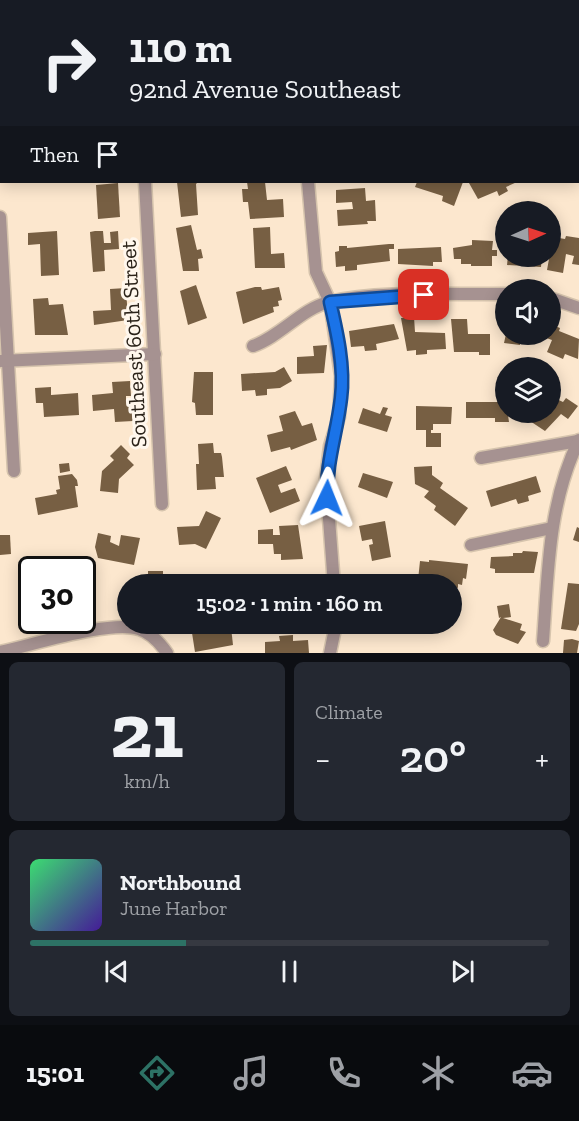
<!DOCTYPE html>
<html lang="en">
<head>
<meta charset="utf-8">
<style>
  :root { --surface:#171b24; --page:#242831; --text:#f1f3f6; --muted:#9ea1a6; --line:#363941; --accent:#2d7265 }
  body { margin:0; font-family:"Zilla Slab",serif; background:var(--page); color:var(--text); height:100vh; display:flex; flex-direction:column; font-size:22px; white-space:nowrap }
  * { box-sizing:border-box; margin:0 }
  p { font-size:20px; color:var(--muted) }
  .icon { flex:none; width:33px; height:33px; fill:none; stroke:currentColor; stroke-width:2; stroke-linecap:round; stroke-linejoin:round }
  .map { position:relative; height:653px; overflow:hidden }
  .drawer { display:flex; flex-direction:column; gap:9px; padding:9px; background:#0d0f14; flex:1 }
  .drawer>* { flex:none }
  .guide { position:absolute; left:0px; top:0px; width:579px; height:183px; box-shadow:0 3px 15px #0003; background:#171b24; color:var(--text); overflow:hidden }
  .needle { width:39px; rotate:87deg }
  .controls { position:absolute; left:495px; top:201px; display:grid; gap:12px }
  .controls a { display:grid; place-items:center; width:66px; height:66px; border-radius:50%; background:var(--surface); box-shadow:0 3px 15px #0003; font-size:30px }
  .speed { position:absolute; left:18px; top:556px; display:flex; gap:12px; font-size:30px; font-weight:700; text-align:center }
  .speed>* { display:grid; place-content:center; width:78px; height:78px; border-radius:50%; background:var(--surface); box-shadow:0 3px 15px #0003; line-height:1 }
  .speed .limit { border:3px solid #111; border-radius:9px; background:#fff; color:#111 }
  .pin { position:absolute; display:grid; place-items:center; width:51px; height:51px; color:#fff; margin:-26px; border-radius:12px; box-shadow:0 3px 9px #0006 }
  .me { position:absolute; width:66px; margin:-33px; rotate:2deg; stroke-linejoin:round; filter:drop-shadow(0 0 4px #0008) }
  .turn { display:flex; align-items:center; gap:21px; height:126px; padding:0 30px; font-size:27px }
  .turn .icon { width:78px; height:78px; stroke-width:2.5 }
  .turn b { display:block; font-size:42px; line-height:51px }
  .then { display:flex; align-items:center; height:57px; padding:0 30px; background:#0003; gap:12px; font-size:22px }
  .big { font-size:45px; font-weight:600; line-height:1.1 }
  .drawer .tile { flex:1; display:flex; flex-direction:column; justify-content:center; gap:9px; min-width:0; padding:0 21px; border-radius:9px; background:var(--page) }
  .drawer .dial { align-items:center; gap:0 }
  .dial b { font-size:78px; line-height:1 }
  .song { display:flex; align-items:center; gap:18px }
  .cover { width:72px; height:72px; border-radius:9px; background:linear-gradient(135deg,hsl(140 70% 55%),hsl(260 70% 35%)) }
  .played { height:6px; border-radius:3px; background:linear-gradient(90deg,var(--accent) 30%,var(--line) 30%) }
  .keys { display:flex; justify-content:space-around; direction:ltr }
  .heat { display:flex; justify-content:space-between; align-items:center; font-size:33px; direction:ltr }
  .drawer .tiles { flex:1; display:grid; gap:9px; grid-template-columns:1fr 1fr }
  .tile:last-child { grid-column:span 2 }
  .trip { position:absolute; left:117px; top:574px; width:345px; height:60px; border-radius:30px; background:var(--surface); box-shadow:0 3px 15px #0003; font-weight:600; line-height:60px; text-align:center }
  .tabs { display:flex; height:96px; justify-content:space-around; align-items:center; background:#090b0e; color:var(--muted) }
  .tabs .icon { width:42px; height:42px }
  .tabs .current { color:var(--accent) }
  .tabs b { font-size:27px; color:var(--text) }
  .map>svg:first-child { display:block }
</style>
</head>
<body>
<div class="map">
<svg width="579" height="653" viewBox="0 0 579 653">
  <rect width="100%" height="100%" fill="#fce7ce"/>
  <g fill="#775f43">
    <polygon points="177,182 198,182 196,184 198,215 181,217"/>
    <polygon points="247,182 265,182 267,200 283,199 284,217 250,219 248,202 243,202 242,189 248,189"/>
    <polygon points="417,182 463,182 454,206 442,201 443,196 415,187"/>
    <polygon points="472,182 517,182 506,187 508,191 499,196 497,191 478,199 469,183"/>
    <polygon points="118,183 120,217 98,219 96,185"/>
    <polygon points="365,188 366,201 375,200 376,221 367,221 368,224 338,226 337,210 353,209 352,202 336,203 336,190"/>
    <polygon points="191,225 197,250 201,249 203,258 198,259 199,271 183,271 176,228"/>
    <polygon points="270,227 271,254 284,253 285,268 255,268 253,228"/>
    <polygon points="57,231 59,275 41,276 40,244 28,245 28,233"/>
    <polygon points="95,231 103,231 104,243 111,243 110,232 118,231 119,249 104,250 105,271 93,272 90,232"/>
    <polygon points="566,236 579,238 579,265 572,264 574,256 566,254 563,273 547,270 553,237 565,239"/>
    <polygon points="472,240 493,241 492,250 497,250 497,256 492,256 492,266 471,266 471,264 461,264 461,259 454,259 453,248 472,245"/>
    <polygon points="389,244 394,244 394,249 389,249 390,261 357,265 357,270 345,271 345,266 336,267 335,252 339,251 339,246 347,246 347,248"/>
    <polygon points="441,247 442,262 433,262 433,266 398,264 398,249"/>
    <polygon points="508,256 542,256 541,267 507,265"/>
    <polygon points="196,285 207,318 188,325 180,291"/>
    <polygon points="255,287 261,287 262,290 279,287 282,300 278,301 279,306 273,307 274,312 243,324 236,292"/>
    <polygon points="126,288 128,320 94,325 93,311 111,310 110,289"/>
    <polygon points="48,298 49,305 63,304 68,335 35,335 33,299"/>
    <polygon points="414,317 415,332 445,333 446,349 427,350 427,354 416,355 416,350 407,351 401,318"/>
    <polygon points="451,319 467,319 468,334 490,334 490,355 479,355 479,352 454,352"/>
    <polygon points="394,324 399,339 376,344 377,350 365,351 364,346 351,347 349,331"/>
    <polygon points="550,324 560,328 559,331 579,339 578,359 565,354 563,359 547,352 552,340 538,335 550,334"/>
    <polygon points="506,334 537,334 536,341 520,341 520,345 504,343"/>
    <polygon points="327,345 324,373 297,374 297,357 314,356 313,346"/>
    <polygon points="284,367 292,381 280,388 267,389 267,395 256,396 255,390 242,391 241,374 275,372"/>
    <polygon points="194,372 213,372 213,415 196,415 195,403 192,402"/>
    <polygon points="130,381 131,396 126,396 126,400 131,399 133,421 115,422 114,409 93,411 92,395 113,393 112,382"/>
    <polygon points="51,387 51,395 78,393 79,415 44,417 43,403 36,403 35,388"/>
    <polygon points="550,396 563,402 566,398 578,406 568,419 561,414 545,431 530,421 537,412 550,412"/>
    <polygon points="466,402 506,402 509,422 495,422 495,418 466,418"/>
    <polygon points="416,406 452,407 451,424 433,424 433,430 431,430 431,433 441,433 441,447 426,447 426,430 416,430"/>
    <polygon points="383,407 388,408 385,415 392,417 387,432 358,423 363,408 380,414"/>
    <polygon points="295,411 302,426 312,423 317,440 291,450 290,447 271,452 267,435 283,431 279,416"/>
    <polygon points="213,443 214,453 221,453 222,457 224,477 215,477 216,489 197,490 196,464 199,464 198,444"/>
    <polygon points="121,445 130,454 127,458 134,465 119,479 118,493 100,491 102,471 114,460 110,456"/>
    <polygon points="69,463 70,471 60,473 59,464"/>
    <polygon points="286,466 292,480 278,485 281,493 295,488 300,501 270,513 256,478"/>
    <polygon points="432,466 432,475 443,483 440,488 468,508 455,526 434,510 436,506 424,497 429,491 415,484 414,467"/>
    <polygon points="363,473 393,482 387,498 358,487"/>
    <polygon points="72,474 77,480 78,486 75,486 78,507 38,515 35,498 57,494 56,490 60,489 58,476"/>
    <polygon points="536,476 541,492 528,496 529,501 518,504 516,499 491,507 486,491"/>
    <polygon points="206,511 221,518 206,549 195,544 179,545 177,527 199,526"/>
    <polygon points="385,521 391,557 372,561 369,545 373,544 372,539 362,541 359,526"/>
    <polygon points="298,525 303,559 281,560 281,554 274,554 273,544 258,544 258,530 273,529 273,535 280,535 279,526"/>
    <polygon points="577,527 579,528 579,542 573,540"/>
    <polygon points="98,533 111,536 110,542 119,546 121,535 140,538 134,565 98,558 95,547"/>
    <polygon points="0,535 10,535 11,554 0,555"/>
    <polygon points="523,551 538,552 534,573 495,573 495,569 490,568 491,557 513,556 513,553 522,553"/>
    <polygon points="75,559 78,570 63,570 61,562"/>
    <polygon points="429,560 468,564 466,579 463,578 462,585 458,584 458,588 446,583 418,580 420,561 429,562"/>
    <rect x="148" y="571" width="15" height="14"/>
    <polygon points="568,583 579,584 579,624 576,631 561,629"/>
    <polygon points="509,604 511,617 503,618 522,624 520,630 526,632 518,644 496,635 493,630 501,617 499,618 497,606"/>
    <polygon points="352,624 388,624 387,629"/>
    <polygon points="231,627 233,645 195,652 192,633"/>
    <polygon points="293,635 293,641 308,640 309,653 265,653 265,642 280,641 279,636"/>
    <polygon points="572,639 579,641 577,653 563,653 564,640"/>
  </g>
  <g fill="none" stroke-linecap="round" stroke-linejoin="round">
    <defs>
      <g id="street">
        <polyline points="136,0 136,2"/>
        <polyline points="294,0 294,2"/>
        <polyline points="455,0 455,2"/>
        <polyline points="0,38 2,38"/>
        <polyline points="578,110 579,111"/>
        <polyline points="145,182 162,504"/>
        <polyline points="308,182 316,272 330,302 341,376 339,417 330,446 326,479 334,585"/>
        <polyline points="0,217 14,471"/>
        <polyline points="550,298 579,308"/>
        <path d="M 253,346 C 281,336 301,309 329,302 C 381,290 452,295 506,294"/>
        <polyline points="0,361 155,354"/>
        <polyline points="481,458 578,441"/>
        <polyline points="471,545 552,528"/>
        <path d="M 543,641 C 548,573 548,503 579,440"/>
        <path d="M 0,652 C 33,645 109,620 139,629 C 151,633 160,643 167,653"/>
        <polyline points="330,653 336,624"/>
      </g>
    </defs>
    <use href="#street" stroke="#d6c4ad" stroke-width="15"/>
    <use href="#street" stroke="#a69291" stroke-width="12"/>
  </g>
  <g fill="none" stroke-linecap="round" stroke-linejoin="round">
    <defs>
      <path id="route" d="M 327,498 C 326,462 337,433 341,398 C 345,367 337,332 330,302 L 424,295"/>
    </defs>
    <use href="#route" stroke="#114b97" stroke-width="15"/>
    <use href="#route" stroke="#1a73e8" stroke-width="10"/>
  </g>
  <g text-anchor="middle" stroke-width="6" stroke-linejoin="round" paint-order="stroke">
    <g font-size="22" fill="#2a2219" stroke="#fff7ed">
      <text transform="translate(133 344) rotate(-93)" y="8">Southeast 60th Street</text>
    </g>
  </g>
</svg>
<div class="controls">
<a><svg class="needle" viewBox="-14 -14 28 28"><path d="M0-13l5 13h-10z" fill="#e53935"/><path d="M0 13l5-13h-10z" fill="#9ea1a6"/></svg></a>
<a><svg class="icon" aria-label="sound" viewBox="0 0 24 24"><path d="M4 9h4l5-4v14l-5-4H4zM17 9q2 3 0 6"/></svg></a>
<a><svg class="icon" aria-label="layers" viewBox="0 0 24 24"><path d="M12 4l9 5-9 5-9-5zM3 14l9 5 9-5"/></svg></a>
</div>
<div class="speed"><div class="limit">30</div></div>
<div class="pin" style="left:424px;top:295px;background:#d93025"><svg class="icon" aria-label="arrive" viewBox="0 0 24 24"><path d="M6 21V4h12l-3 4 3 4H6"/></svg></div>
<svg class="me" style="left:327px;top:498px" viewBox="-20 -20 40 40"><path d="M0-17L14 15 0 8-14 15z" fill="#1a73e8" stroke="#fff" stroke-width="4"/></svg>
<div class="trip">15:02 · 1 min · 160 m</div>
<div class="guide">
<div class="turn"><svg class="icon" aria-label="right" viewBox="0 0 24 24"><path d="M7 20v-9h11M14 6l5 5-5 5"/></svg><div><b>110 m</b>92nd Avenue Southeast</div></div>
<div class="then">Then<svg class="icon" aria-label="arrive" viewBox="0 0 24 24"><path d="M6 21V4h12l-3 4 3 4H6"/></svg></div>
</div>
</div>
<section class="drawer">
<div class="tiles">
<div class="tile dial"><b>21</b><p>km/h</p></div>
<div class="tile"><p>Climate</p>
<div class="heat"><a>−</a><b class="big">20°</b><a>+</a></div>
</div>
<div class="tile">
<div class="song"><i class="cover"></i><div><b>Northbound</b><p>June Harbor</p></div></div>
<div class="played"></div>
<div class="keys"><svg class="icon" aria-label="previous" viewBox="0 0 24 24"><path d="M18 5L8 12l10 7zM5 5v14"/></svg><svg class="icon" aria-label="pause" viewBox="0 0 24 24"><path d="M8 5v14M16 5v14"/></svg><svg class="icon" aria-label="next" viewBox="0 0 24 24"><path d="M6 5l10 7-10 7zM19 5v14"/></svg></div>
</div>
</div>
</section>
<nav class="tabs">
<b>15:01</b>
<svg class="icon current" aria-label="directions" viewBox="0 0 24 24"><path d="M12 3l9 9-9 9-9-9zM9 14v-3h6M13 9l2 2-2 2"/></svg>
<svg class="icon" aria-label="music" viewBox="0 0 24 24"><path d="M9 18V5l10-2v13"/><circle cx="6" cy="18" r="3"/><circle cx="16" cy="16" r="3"/></svg>
<svg class="icon" aria-label="phone" viewBox="0 0 24 24"><path d="M5 4h4l2 5-3 2q2 4 5 5l2-3 5 2v4C11 20 4 13 5 4z"/></svg>
<svg class="icon" aria-label="climate" viewBox="0 0 24 24"><path d="M12 3v18M4 7l16 10M4 17L20 7"/></svg>
<svg class="icon" aria-label="car" viewBox="0 0 24 24"><path d="M5 17H2v-5l4-1 3-4h7l3 4 3 1v5h-3M9 17h6M6 11h13"/><circle cx="7" cy="17" r="2"/><circle cx="17" cy="17" r="2"/></svg>
</nav>
</body>
</html>
